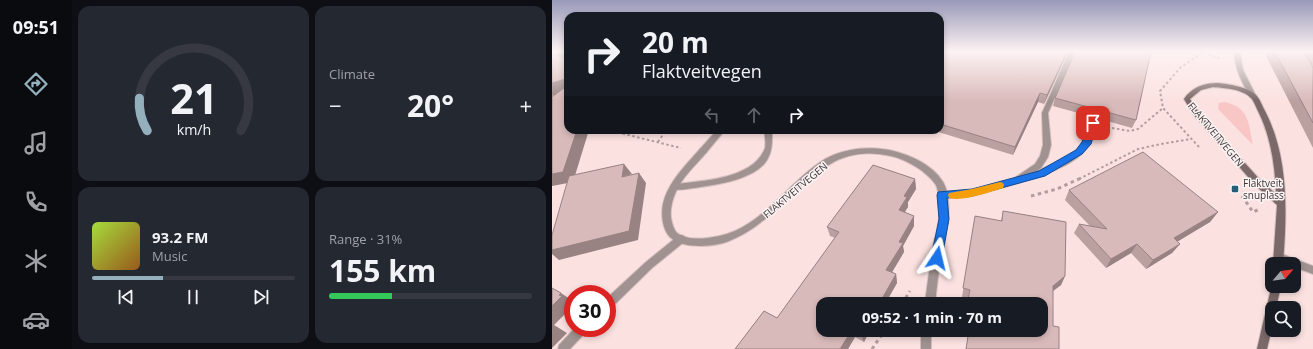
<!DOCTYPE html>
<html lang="en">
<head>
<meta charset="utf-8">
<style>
  :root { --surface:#171b24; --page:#242831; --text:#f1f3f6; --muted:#9ea1a6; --line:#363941; --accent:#95b0bd }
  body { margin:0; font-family:"Open Sans",sans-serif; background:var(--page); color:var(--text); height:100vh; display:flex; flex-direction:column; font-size:15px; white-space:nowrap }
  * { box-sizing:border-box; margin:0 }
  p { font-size:13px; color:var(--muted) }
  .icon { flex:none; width:22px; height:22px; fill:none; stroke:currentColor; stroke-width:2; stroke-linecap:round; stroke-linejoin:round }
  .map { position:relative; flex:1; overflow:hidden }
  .details { display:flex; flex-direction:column; gap:6px; padding:6px; background:#0d0f14; width:480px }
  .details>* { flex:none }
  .top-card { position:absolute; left:12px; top:12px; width:380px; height:122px; border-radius:12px; box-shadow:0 2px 6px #0003; background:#171b24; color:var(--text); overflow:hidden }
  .needle { width:26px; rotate:61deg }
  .tools { position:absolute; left:713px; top:257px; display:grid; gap:8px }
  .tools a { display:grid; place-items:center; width:36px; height:36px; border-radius:8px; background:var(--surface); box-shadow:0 2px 6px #0003; font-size:20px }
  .speed { position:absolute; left:12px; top:285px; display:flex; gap:8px; font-size:20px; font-weight:700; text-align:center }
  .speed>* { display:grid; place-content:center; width:52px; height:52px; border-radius:50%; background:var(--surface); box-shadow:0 2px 6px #0003; line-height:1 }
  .speed .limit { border:6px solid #d22; background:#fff; color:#111 }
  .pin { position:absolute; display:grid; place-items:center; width:34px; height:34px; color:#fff; margin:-17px; border-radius:8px; box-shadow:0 2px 6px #0006 }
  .me { position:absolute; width:44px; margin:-22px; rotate:10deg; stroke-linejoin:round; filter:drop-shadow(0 0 3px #0008) }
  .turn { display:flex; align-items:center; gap:14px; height:84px; padding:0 12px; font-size:18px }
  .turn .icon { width:52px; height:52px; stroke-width:2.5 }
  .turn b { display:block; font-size:28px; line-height:34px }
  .lanes { display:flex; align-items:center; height:38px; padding:0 12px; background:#0003; justify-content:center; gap:20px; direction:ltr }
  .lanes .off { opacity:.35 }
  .big { font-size:30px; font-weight:700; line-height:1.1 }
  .details .card { flex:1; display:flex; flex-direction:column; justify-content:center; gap:6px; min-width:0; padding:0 14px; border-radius:12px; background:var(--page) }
  .details .dial { align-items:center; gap:0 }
  .dial svg { height:104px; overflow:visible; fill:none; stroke:var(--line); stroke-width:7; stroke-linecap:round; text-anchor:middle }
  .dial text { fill:var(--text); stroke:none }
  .song { display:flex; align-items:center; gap:12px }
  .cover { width:48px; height:48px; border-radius:6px; background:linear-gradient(135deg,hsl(80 70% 55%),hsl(30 70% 35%)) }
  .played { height:4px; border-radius:2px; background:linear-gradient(90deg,var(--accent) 35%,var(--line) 35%) }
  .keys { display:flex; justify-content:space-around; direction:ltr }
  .heat { display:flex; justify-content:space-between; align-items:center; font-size:22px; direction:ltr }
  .charge { height:6px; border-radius:3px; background:linear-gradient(90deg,#34c759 31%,var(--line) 0) }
  .details .tiles { flex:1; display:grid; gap:6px; grid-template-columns:repeat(2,1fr) }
  .trip { position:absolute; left:264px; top:297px; width:232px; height:40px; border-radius:12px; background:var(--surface); box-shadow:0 2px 6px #0003; font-weight:700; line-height:40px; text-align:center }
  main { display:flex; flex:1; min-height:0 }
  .tabs { display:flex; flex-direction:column; width:72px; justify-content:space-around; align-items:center; background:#090b0e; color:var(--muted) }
  .tabs .icon { width:28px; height:28px }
  .tabs .selected { color:var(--accent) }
  .tabs b { font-size:18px; color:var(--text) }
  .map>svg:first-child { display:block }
</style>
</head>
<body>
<main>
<nav class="tabs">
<b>09:51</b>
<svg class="icon selected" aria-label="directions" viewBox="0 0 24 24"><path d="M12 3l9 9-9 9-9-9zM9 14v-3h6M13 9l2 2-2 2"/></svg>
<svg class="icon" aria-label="music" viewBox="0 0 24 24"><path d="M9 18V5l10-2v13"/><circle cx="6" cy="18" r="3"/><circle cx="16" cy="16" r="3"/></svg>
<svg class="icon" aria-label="phone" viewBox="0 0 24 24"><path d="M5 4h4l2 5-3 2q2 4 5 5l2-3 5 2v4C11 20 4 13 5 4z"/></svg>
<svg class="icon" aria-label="climate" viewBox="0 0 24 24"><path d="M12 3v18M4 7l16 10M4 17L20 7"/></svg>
<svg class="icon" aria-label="car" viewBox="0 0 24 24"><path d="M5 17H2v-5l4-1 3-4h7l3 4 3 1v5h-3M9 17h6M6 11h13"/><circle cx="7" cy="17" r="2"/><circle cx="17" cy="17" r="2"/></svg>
</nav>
<section class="details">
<div class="tiles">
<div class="card dial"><svg viewBox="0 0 100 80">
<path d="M14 69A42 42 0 1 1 86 69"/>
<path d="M14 69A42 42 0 0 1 8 44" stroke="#95b0bd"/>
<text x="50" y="56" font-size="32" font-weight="700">21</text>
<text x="50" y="72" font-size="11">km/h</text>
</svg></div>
<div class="card"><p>Climate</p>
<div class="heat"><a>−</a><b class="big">20°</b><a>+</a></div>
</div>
<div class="card">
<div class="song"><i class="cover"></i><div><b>93.2 FM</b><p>Music</p></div></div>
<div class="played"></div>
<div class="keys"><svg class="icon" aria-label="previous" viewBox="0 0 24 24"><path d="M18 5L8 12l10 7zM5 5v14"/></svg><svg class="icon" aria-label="pause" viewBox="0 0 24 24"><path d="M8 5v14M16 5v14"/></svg><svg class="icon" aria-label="next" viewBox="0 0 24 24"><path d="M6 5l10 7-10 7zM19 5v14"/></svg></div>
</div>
<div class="card"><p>Range · 31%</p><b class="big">155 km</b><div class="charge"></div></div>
</div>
</section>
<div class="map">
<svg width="761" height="349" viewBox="0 0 761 349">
  <rect width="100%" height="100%" fill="#fbe2e1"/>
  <path fill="#f9c6c6" d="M 673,102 C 698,108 696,123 701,145 L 666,109 L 667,103 Z"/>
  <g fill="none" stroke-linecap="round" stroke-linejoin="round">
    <defs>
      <g id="service">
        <path d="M 517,52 L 523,52 L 496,113 L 499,145 L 496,157 L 489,168 L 485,171 C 500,164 522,157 531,142 C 535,136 535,128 538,121 L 544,121 L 545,123 C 543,129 542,135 539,141 C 531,160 505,170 487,176 C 480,179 472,180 467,183 L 420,196 L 390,198 L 387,197 L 386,195 L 387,193 L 390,192 L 420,190 L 461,179 L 483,164 L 488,156 L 491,145 L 490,113 Z"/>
        <polygon points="165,130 173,130 154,153 148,153 147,151 148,149"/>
        <path d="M 212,130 L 220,130 C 220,141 221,150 215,160 C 203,180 163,185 142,188 C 135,189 127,191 120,189 L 119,187 L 120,185 L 123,184 C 150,181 202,179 213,148 C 214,143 213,136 212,130 Z"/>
        <polygon points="129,235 132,236 134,239 132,242 100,268 59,308 55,310 55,298 94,262 126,236"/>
        <polygon points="23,328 35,328 34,332 18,349 6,349 7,345"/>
      </g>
      <g id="minor">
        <path d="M 682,52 L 688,52 L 691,70 L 704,96 L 703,98 L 699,98 C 690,83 683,69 682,52 Z"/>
        <path d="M 151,148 L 154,149 L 155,151 L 154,153 C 143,166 129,178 123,194 C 120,201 118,210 119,218 C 120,223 121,228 124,232 C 136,244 169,237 183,231 C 216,216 238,183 267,163 C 287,149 313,146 337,150 C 356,154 380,164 391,182 C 397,192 397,209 396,220 C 395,229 392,238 391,247 C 387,266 385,285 383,304 L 373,304 C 375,285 378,266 381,247 C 385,230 389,218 387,199 C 386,194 386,189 384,185 C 380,179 374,174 369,170 C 360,164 349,158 339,156 C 317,151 294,153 275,166 C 239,188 218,225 177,241 C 163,247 131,249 119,238 C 110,230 109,214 111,204 C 116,182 134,165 148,149 Z"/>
        <polygon points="727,253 761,266 761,274 742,267 742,264 734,264 724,260 722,257 724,254"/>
        <rect x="369" y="330" width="10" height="19"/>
      </g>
      <g id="secondary">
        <path d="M 666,83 C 677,84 696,87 704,95 C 708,99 710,106 713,111 C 737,157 735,214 731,264 L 721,264 L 725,205 L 704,186 L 641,114 L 632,99 C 640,87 652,83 666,83 ZM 661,87 C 672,88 691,89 699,98 C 702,101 704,107 706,111 C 719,137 723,166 724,194 L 710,182 L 645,110 L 638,99 L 649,90 Z"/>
        <polygon points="720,284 720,286 729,286 724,308 720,308 720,328 715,349 705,349"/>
      </g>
    </defs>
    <use href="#service" stroke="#d5bfbe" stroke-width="2"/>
    <use href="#minor" stroke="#d5bfbe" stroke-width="2"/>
    <use href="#secondary" stroke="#d5bfbe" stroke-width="2"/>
    <g stroke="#b29e9d" stroke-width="2" stroke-dasharray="2.5 2.5" stroke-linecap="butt">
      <polyline points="651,53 667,58"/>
      <polyline points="560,128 578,131 586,129 611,108"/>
      <polyline points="56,130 129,148"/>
      <polyline points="106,142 114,130"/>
      <polyline points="647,147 611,108 608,91 629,67 652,52"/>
      <polyline points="527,179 586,149 609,144 639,139"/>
    </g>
    <g stroke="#b29e9d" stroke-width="3" stroke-dasharray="3.5 3.5" stroke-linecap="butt">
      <polyline points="479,196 505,189 529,178"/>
      <polyline points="690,196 701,212 708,209"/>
      <polyline points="350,304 358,291"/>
      <polyline points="320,349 333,330"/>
    </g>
    <use href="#service" fill="#9f9291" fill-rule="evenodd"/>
    <use href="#minor" fill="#9f9291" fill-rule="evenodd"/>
    <use href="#secondary" fill="#7b6868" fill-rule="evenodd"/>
  </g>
  <g fill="#bba0a0">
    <polygon points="388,52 516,52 492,104 486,102 461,155 380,130 388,130"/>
    <polygon points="712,52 761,52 761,148"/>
    <polygon points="503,98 584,120 580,128 501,106"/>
    <polygon points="321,165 363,179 364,189 356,202 356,207 352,212 362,216 362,226 351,246 352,252 340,272 344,274 345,283 333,304 271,304 271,330 318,330 312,342 303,337 296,349 183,349 212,311 225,318 283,238 278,236 275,227"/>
    <polygon points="517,190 666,212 658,222 625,241 628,244 620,253 594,269 579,253 554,268 522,233 527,224 538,226 513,200"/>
    <polygon points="451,211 514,222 513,276 509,285 501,291 501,326 507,327 507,349 414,349 416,335 411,334 411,330 489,330 489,304 415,304 416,298 410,297 423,216 449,221"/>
  </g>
  <g fill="#988282">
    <polygon points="7,52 12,52 16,57 16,60 5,56"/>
    <polygon points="515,52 516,52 492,104 495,95"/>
    <polygon points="16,78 16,91 0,96 0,83"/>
    <polygon points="488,93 486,102 461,155 463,147"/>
    <polygon points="25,130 37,130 21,182 0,186 0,174"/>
    <polygon points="72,164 80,174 70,177"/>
    <polygon points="87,173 94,183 86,240 7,260 0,254 0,250"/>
    <polygon points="363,179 364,189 356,202 356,207 348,220 347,210 352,196"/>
    <polygon points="666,212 658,222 615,248 622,238"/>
    <polygon points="362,216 362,226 351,246 352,252 336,279 334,270 347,242"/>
    <polygon points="585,244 579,253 554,268 559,259"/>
    <polygon points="628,244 620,253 594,269 601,260"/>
    <polygon points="344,274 345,283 333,304 327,304"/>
    <polygon points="513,276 509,285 497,294 501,286"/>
    <polygon points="9,293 21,301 20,303 21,304 21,306 2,325 15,333 0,348 0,306 7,295"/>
    <polygon points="300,330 303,337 296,349 288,349"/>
    <polygon points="312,330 318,330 312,342 309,334"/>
  </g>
  <g fill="#d9baba" stroke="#988282">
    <polygon points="0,52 7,52 5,56 16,58 16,78 0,83"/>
    <polygon points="388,52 515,52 495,95 488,93 463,147 388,124"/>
    <polygon points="523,52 599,52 584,120 503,98"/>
    <polygon points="723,52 752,52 761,68 761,123"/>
    <polygon points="16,85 16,130 25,130 11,172 0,174 0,97"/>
    <polygon points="591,152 666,212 622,238 628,244 601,260 585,244 559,259 527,224 555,229 517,190"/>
    <polygon points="72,164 70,177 87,173 77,231 0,250 0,235 17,176"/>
    <polygon points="321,165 363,179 352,196 355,197 347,210 362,216 347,242 351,243 334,270 344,274 327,304 271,304 271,330 300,330 288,349 183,349 212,311 225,318 287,232 275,227"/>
    <polygon points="451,211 514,222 513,276 501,286 501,326 507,327 507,349 414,349 417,330 489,330 489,304 415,304 418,290 411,288 423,216 450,221"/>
    <polygon points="0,288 9,293 7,295 10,296 0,306"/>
    <polygon points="301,330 312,330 309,334"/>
  </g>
  <linearGradient id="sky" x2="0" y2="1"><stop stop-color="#9899b9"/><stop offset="0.51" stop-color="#fdf2f2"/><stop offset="1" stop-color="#fdf2f2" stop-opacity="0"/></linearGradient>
  <rect width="761" height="101" fill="url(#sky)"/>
  <polygon fill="#1a73e8" stroke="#114b97" points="541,120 545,123 539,144 530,154 493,176 420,196 395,198 397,219 390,258 388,261 385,263 381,261 379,258 387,219 385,195 386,192 420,189 487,171 524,150 530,142 537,123"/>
  <path fill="#f59e0b" d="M 448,182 L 451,183 L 452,185 L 451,188 C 438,192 410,202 397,198 L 396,195 L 397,193 L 420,189 Z"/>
  <rect fill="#245f77" stroke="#faf4f4" stroke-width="1.5" x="679" y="185" width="8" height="8" rx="2"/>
  <g text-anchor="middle" stroke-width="3" stroke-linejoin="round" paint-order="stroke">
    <g font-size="10" fill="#3f3333" stroke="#faf4f4">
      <text transform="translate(664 134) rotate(50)" y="4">FLAKTVEITVEGEN</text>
      <text transform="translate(243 190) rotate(-40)" y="4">FLAKTVEITVEGEN</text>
    </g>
    <g font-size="10" fill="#3f3333" stroke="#faf4f4" text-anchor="start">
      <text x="691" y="187">Flaktveit<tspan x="691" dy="12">snuplass</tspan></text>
    </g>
  </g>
</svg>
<div class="tools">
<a><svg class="needle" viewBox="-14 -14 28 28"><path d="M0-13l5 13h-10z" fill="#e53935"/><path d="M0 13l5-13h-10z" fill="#9ea1a6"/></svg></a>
<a><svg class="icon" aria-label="search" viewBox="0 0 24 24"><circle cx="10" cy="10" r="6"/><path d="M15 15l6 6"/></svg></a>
</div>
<div class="speed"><div class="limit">30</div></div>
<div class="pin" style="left:541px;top:123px;background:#d93025"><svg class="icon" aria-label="arrive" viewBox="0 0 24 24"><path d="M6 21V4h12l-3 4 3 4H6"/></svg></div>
<svg class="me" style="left:385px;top:258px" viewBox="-20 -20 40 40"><path d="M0-17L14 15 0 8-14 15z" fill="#1a73e8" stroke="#fff" stroke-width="4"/></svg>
<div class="trip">09:52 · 1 min · 70 m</div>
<div class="top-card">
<div class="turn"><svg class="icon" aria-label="right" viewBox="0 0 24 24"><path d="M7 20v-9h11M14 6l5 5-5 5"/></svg><div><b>20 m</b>Flaktveitvegen</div></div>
<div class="lanes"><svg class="icon off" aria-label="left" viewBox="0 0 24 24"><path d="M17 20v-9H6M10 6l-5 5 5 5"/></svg><svg class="icon off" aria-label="ahead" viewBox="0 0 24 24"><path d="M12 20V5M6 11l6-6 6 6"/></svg><svg class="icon" aria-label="right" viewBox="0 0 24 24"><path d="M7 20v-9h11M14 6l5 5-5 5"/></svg></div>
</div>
</div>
</main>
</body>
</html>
